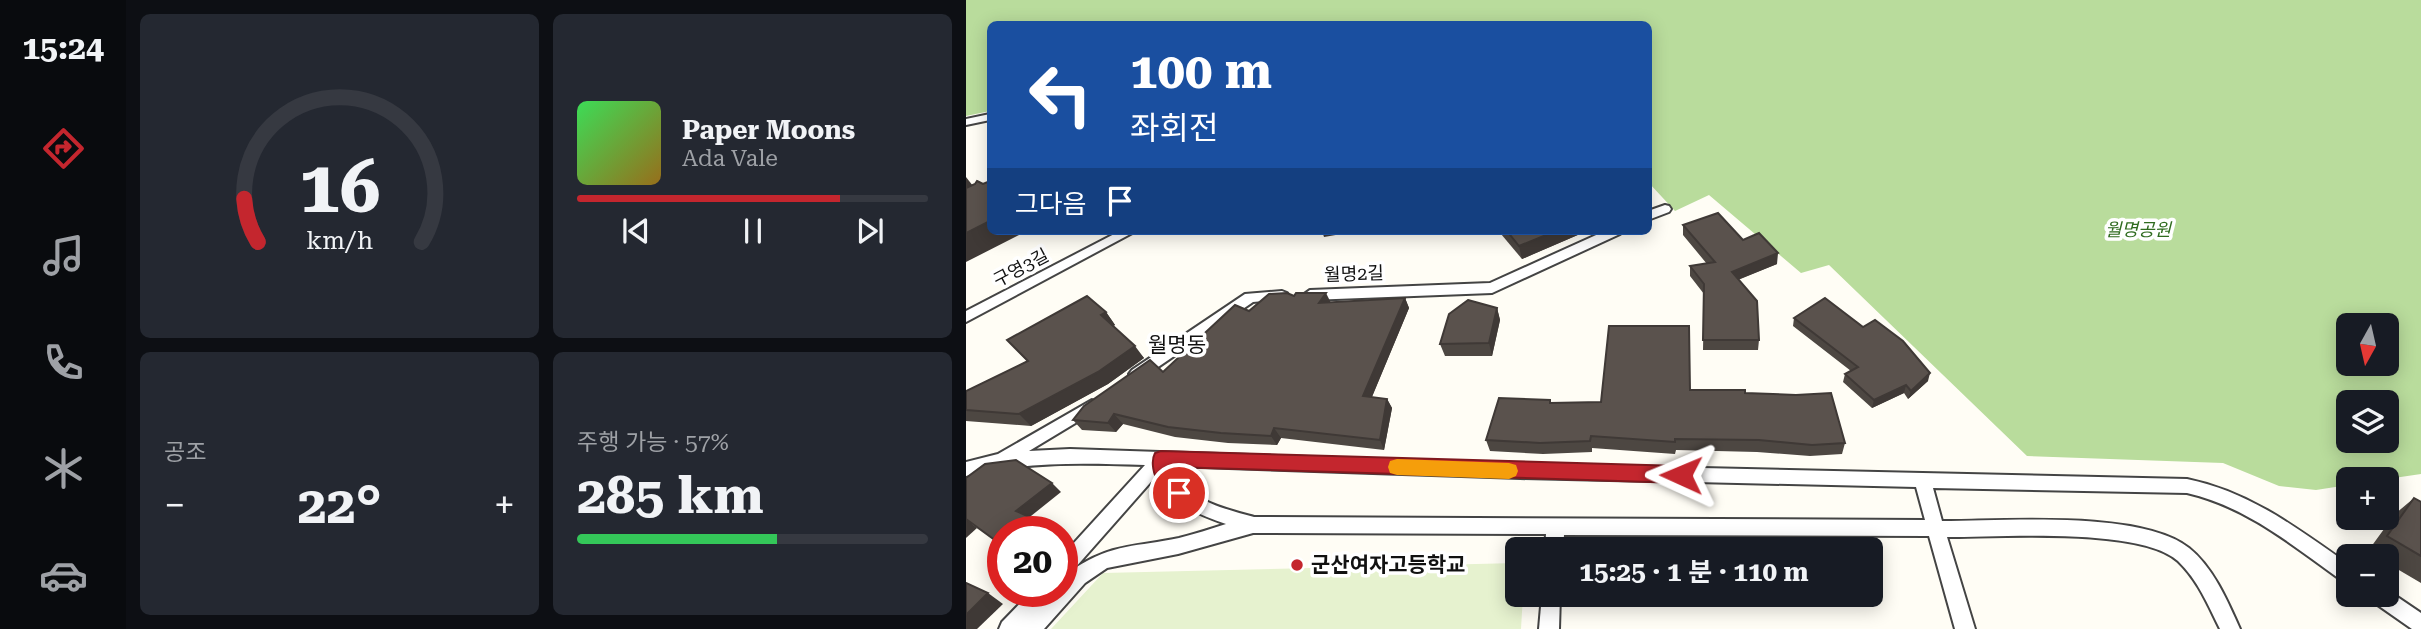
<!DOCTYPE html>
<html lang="ko">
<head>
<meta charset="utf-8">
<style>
  :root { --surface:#171b24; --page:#242831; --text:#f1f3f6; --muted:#9ea1a6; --line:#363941; --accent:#c4262e }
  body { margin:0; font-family:"Roboto Serif","Noto Sans KR",serif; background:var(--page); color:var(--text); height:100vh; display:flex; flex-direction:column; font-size:26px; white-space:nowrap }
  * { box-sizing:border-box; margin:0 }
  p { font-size:23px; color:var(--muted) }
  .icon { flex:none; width:38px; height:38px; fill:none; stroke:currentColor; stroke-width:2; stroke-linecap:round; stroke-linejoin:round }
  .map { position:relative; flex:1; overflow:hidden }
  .side { display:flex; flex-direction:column; gap:14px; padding:14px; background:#0d0f14; width:840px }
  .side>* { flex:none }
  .top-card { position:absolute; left:21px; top:21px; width:665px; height:214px; border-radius:10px; box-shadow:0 4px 18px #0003; background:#1a4fa0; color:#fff; overflow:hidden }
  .needle { width:46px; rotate:188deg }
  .tools { position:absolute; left:1370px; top:313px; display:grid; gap:14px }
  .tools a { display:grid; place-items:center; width:63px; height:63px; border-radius:10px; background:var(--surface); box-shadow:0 4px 18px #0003; font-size:35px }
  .speed { position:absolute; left:21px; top:516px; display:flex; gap:14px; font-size:35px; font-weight:700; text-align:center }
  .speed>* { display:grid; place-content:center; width:91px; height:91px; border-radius:50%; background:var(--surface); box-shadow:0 4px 18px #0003; line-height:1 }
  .speed .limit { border:10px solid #d22; background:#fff; color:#111 }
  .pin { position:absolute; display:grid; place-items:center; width:60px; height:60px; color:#fff; margin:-30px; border:4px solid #fff; border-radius:50%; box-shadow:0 2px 7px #0007 }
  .me { position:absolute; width:77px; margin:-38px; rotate:271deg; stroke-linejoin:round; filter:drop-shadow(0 0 5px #0008) }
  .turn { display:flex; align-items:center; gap:24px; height:147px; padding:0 28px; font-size:32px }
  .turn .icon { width:91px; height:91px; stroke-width:2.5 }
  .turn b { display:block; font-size:49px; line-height:60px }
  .then { display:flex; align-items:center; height:66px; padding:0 28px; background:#0003; gap:14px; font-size:26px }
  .big { font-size:52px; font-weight:700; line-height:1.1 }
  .side .widget { flex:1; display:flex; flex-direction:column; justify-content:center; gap:10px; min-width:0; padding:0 24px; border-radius:10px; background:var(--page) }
  .side .dial { align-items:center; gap:0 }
  .dial svg { height:182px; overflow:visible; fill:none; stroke:var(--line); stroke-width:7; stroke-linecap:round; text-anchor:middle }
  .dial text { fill:var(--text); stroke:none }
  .song { display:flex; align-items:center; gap:21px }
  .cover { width:84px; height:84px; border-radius:10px; background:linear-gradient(135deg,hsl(130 70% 55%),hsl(40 70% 35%)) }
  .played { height:7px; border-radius:4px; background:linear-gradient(90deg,var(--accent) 75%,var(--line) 75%) }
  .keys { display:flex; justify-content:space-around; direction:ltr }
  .heat { display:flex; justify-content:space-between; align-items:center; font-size:38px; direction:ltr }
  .charge { height:10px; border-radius:5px; background:linear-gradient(90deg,#34c759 57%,var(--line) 0) }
  .side .tiles { flex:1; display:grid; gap:14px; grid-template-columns:repeat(2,1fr) }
  .trip { position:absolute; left:539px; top:537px; width:378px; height:70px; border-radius:10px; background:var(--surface); box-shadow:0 4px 18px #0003; font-weight:700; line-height:70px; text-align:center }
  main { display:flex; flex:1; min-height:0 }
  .menu { display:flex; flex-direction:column; width:126px; justify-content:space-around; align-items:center; background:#090b0e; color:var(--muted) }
  .menu .icon { width:49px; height:49px }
  .menu .selected { color:var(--accent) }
  .menu b { font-size:32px; color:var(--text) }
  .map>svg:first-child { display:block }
</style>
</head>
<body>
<main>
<nav class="menu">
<b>15:24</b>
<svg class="icon selected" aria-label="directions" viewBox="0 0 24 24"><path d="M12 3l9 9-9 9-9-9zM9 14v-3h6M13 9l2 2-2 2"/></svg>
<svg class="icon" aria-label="music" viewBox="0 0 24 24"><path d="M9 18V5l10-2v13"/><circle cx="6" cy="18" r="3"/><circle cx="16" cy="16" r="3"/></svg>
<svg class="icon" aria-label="phone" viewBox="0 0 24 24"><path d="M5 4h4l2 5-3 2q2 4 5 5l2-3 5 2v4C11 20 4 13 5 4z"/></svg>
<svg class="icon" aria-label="climate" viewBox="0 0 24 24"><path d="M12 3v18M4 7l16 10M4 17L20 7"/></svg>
<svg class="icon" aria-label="car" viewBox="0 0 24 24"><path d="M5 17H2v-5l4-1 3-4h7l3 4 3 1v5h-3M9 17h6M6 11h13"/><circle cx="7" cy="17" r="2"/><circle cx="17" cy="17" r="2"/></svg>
</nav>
<section class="side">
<div class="tiles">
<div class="widget dial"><svg viewBox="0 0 100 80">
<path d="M14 69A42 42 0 1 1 86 69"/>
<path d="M14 69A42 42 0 0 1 8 50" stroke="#c4262e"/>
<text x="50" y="56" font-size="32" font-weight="700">16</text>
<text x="50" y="72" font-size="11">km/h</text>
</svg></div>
<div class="widget">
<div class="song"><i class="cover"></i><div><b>Paper Moons</b><p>Ada Vale</p></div></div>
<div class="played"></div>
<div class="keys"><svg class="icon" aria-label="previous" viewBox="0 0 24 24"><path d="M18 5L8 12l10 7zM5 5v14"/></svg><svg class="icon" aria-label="pause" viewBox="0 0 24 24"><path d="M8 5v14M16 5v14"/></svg><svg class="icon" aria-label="next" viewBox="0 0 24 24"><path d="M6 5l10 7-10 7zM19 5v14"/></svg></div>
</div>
<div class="widget"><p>공조</p>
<div class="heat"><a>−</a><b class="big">22°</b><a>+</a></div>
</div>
<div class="widget"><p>주행 가능 · 57%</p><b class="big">285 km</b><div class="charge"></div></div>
</div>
</section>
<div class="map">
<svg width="1455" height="629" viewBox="0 0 1455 629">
  <rect width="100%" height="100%" fill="#fffdf5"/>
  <path fill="#b9dc9c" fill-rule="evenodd" d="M 0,0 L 1455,0 L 1455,474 L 1421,479 L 1382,480 L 1382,485 L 1350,490 L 1313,486 L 1257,463 L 1061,456 L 863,265 L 835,273 L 743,195 L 709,211 L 683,183 L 682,24 L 24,24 L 24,111 L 0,116 ZM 1382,326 L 1421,326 L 1421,364 L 1382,364 ZM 1382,402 L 1421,402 L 1421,441 L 1382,441 Z"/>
  <polygon fill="#e6f2cf" points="551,563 551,595 557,595 555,629 85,629 137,573"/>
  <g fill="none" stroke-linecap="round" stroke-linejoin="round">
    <defs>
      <g id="lane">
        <polygon points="24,114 24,120 0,125 0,119"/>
        <polygon points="699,205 703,206 705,209 703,212 682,220 682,211"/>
        <polygon points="154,231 170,231 0,322 0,311"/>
        <polygon points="639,231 656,231 654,234 526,293 344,300 337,295 344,290 524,283"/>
        <polygon points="316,291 321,293 323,296 321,299 287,302 176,378 166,378 163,374 166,370 279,294"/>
        <path d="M 126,400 L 131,402 L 134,406 L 131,410 L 63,451 L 104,449 L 554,464 L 1221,479 C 1284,492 1331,528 1382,564 L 1382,582 L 1375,580 C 1326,545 1281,507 1221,493 L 967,488 L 976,521 C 1038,521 1176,510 1223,548 C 1247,567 1262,602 1274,629 L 1254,629 C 1242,605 1232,580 1212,561 C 1175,527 1034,537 981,537 L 1009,629 L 989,629 L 963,536 L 598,535 L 597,550 L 579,550 L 580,534 L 287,533 L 212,554 L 141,568 L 119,583 L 78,629 L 33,629 L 36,622 L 65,592 L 96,592 L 96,581 L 100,577 L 96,579 L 96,556 L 179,465 C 118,463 60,461 0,476 L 0,462 L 32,454 ZM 205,466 L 554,478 L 950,487 L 959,520 L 288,517 C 259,509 215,499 205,466 ZM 191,475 C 206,504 231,514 260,524 C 244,529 229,534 213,538 C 171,547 148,543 109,568 Z"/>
        <polygon points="1421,590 1455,613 1455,629 1446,629 1406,601 1404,595 1421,595"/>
        <polygon points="576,595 594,595 593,629 573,629"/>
      </g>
    </defs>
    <use href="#lane" stroke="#444" stroke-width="4"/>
    <use href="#lane" fill="#fff" fill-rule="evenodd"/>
  </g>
  <g fill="#4d4742">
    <polygon points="717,225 777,240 811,264 772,280 793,340 792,350 737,350 738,294 724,276 724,266 741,264 717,235"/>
    <polygon points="535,231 621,231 556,259 535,234"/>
    <polygon points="328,296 365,302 439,298 443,308 406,397 421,399 426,408 418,450 315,438 311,445 262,443 209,437 157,424 150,432 116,430 107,420 197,372 283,311"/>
    <polygon points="531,308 534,320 526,356 479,356 474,344"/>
    <polygon points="140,312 149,325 147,326 178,358 142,384 65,426 0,421 0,391 61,361 41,340"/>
    <polygon points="828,318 962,381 942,399 938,393 906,408 877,382 879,374 885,371 827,326"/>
    <polygon points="724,390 779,393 879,443 876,454 844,456 791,452 710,450 709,454 626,448 626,452 577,454 524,451 520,440 584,400 585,403 635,402"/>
    <polygon points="1448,498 1455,502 1455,583 1421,563 1421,556 1411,556 1402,551 1429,514"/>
  </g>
  <g fill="#3f3936">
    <polygon points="0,177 14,195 0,203"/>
    <polygon points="24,221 24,231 61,231 0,262 0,233"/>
    <polygon points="356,231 393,231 358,237"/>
    <polygon points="590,231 621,231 556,259 553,246"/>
    <polygon points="812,253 811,264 766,282 766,272"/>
    <polygon points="360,293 365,303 353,303"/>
    <polygon points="439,298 443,308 402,406 397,396"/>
    <polygon points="531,308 534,320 526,356 523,343"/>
    <polygon points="140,312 149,325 145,327 135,315"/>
    <polygon points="169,346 178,358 142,384 65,426 53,414"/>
    <polygon points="964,373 962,381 942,399 945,391"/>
    <polygon points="940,385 938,393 906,408 908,400"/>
    <polygon points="421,399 426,408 418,450 414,440"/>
    <polygon points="148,414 157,424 150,432 142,423"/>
    <polygon points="308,428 315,438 311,445 305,436"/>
    <polygon points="86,483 95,492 60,520 50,511"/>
    <polygon points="0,519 11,528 0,538"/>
    <polygon points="96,532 106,541 96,553"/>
    <polygon points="22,593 37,604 11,629 0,629 0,615"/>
  </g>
  <g fill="#5a524d" stroke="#3f3936" stroke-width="2">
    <polygon points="11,181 17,184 24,181 24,221 0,233 0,188 9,184"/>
    <polygon points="752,213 777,240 793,233 812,253 766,272 791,301 793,340 737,340 738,284 724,266 749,262 717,225"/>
    <polygon points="541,231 590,231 553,246"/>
    <polygon points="321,293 328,296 330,293 360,293 353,303 439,298 397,396 421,399 414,440 308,428 305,436 255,433 202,427 148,414 142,423 107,420 118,406 184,360 197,372 269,305 283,311 303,294"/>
    <polygon points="121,296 140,312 135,315 169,346 132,372 53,414 0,410 0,391 62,361 41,340"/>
    <polygon points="859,298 897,327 909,320 937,341 964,373 945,391 940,385 908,400 879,374 892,367 828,318"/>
    <polygon points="502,300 531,308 523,343 474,344 483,314"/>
    <polygon points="643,326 723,326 724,390 779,390 779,393 830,395 865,393 879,443 846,445 793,440 709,439 709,442 625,436 624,441 574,443 520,440 533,398 584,400 584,403 635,402"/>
    <polygon points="50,460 86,483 50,511 96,532 37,532 37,546 0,519 0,478 19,464"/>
    <polygon points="1448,498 1455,502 1455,556 1421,536"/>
    <polygon points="37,558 37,567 31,564"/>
    <polygon points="0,583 22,593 0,615"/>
  </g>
  <path fill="#c4262e" stroke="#7f191e" stroke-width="2" d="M 195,451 L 715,466 L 722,469 L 724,475 L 722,480 L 715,483 L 207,467 L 209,476 L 223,493 L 220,499 C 200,506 180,470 189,453 Z"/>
  <polygon fill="#f59e0b" points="431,459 543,463 550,465 552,471 550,476 543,479 431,475 424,473 422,467 424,461"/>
  <circle fill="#c4262e" stroke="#fff" stroke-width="2.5" cx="331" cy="565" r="7"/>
  <g text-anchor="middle" stroke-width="7" stroke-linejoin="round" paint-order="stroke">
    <g font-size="18" font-style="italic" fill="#2f6b1f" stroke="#fff">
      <text x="1172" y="236">월명공원</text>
    </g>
    <g font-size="18" fill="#111" stroke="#fff">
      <text transform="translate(55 268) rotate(-28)" y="6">구영3길</text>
      <text transform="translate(388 274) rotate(-2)" y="6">월명2길</text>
    </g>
    <g font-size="21" fill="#111" stroke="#fff">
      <text x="211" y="352">월명동</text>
    </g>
    <g font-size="21" font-weight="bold" fill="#111" stroke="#fff" text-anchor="start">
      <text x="345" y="572">군산여자고등학교</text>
    </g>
  </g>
</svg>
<div class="tools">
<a><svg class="needle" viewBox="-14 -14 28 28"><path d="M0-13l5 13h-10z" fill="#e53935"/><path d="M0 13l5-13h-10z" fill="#9ea1a6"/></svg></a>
<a><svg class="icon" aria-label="layers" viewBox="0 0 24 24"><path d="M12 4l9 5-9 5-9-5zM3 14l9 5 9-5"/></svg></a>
<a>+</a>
<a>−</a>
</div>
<div class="speed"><div class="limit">20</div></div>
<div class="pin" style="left:213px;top:493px;background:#d93025"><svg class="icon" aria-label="arrive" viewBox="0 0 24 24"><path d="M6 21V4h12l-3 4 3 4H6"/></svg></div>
<svg class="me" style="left:715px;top:475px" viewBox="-20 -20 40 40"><path d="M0-17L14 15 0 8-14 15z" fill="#c4262e" stroke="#fff" stroke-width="4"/></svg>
<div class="trip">15:25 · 1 분 · 110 m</div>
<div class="top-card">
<div class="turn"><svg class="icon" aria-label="left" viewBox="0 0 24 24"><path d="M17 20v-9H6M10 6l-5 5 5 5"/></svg><div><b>100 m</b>좌회전</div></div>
<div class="then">그다음<svg class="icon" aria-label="arrive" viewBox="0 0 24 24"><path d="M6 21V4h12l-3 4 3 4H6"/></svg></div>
</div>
</div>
</main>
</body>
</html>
